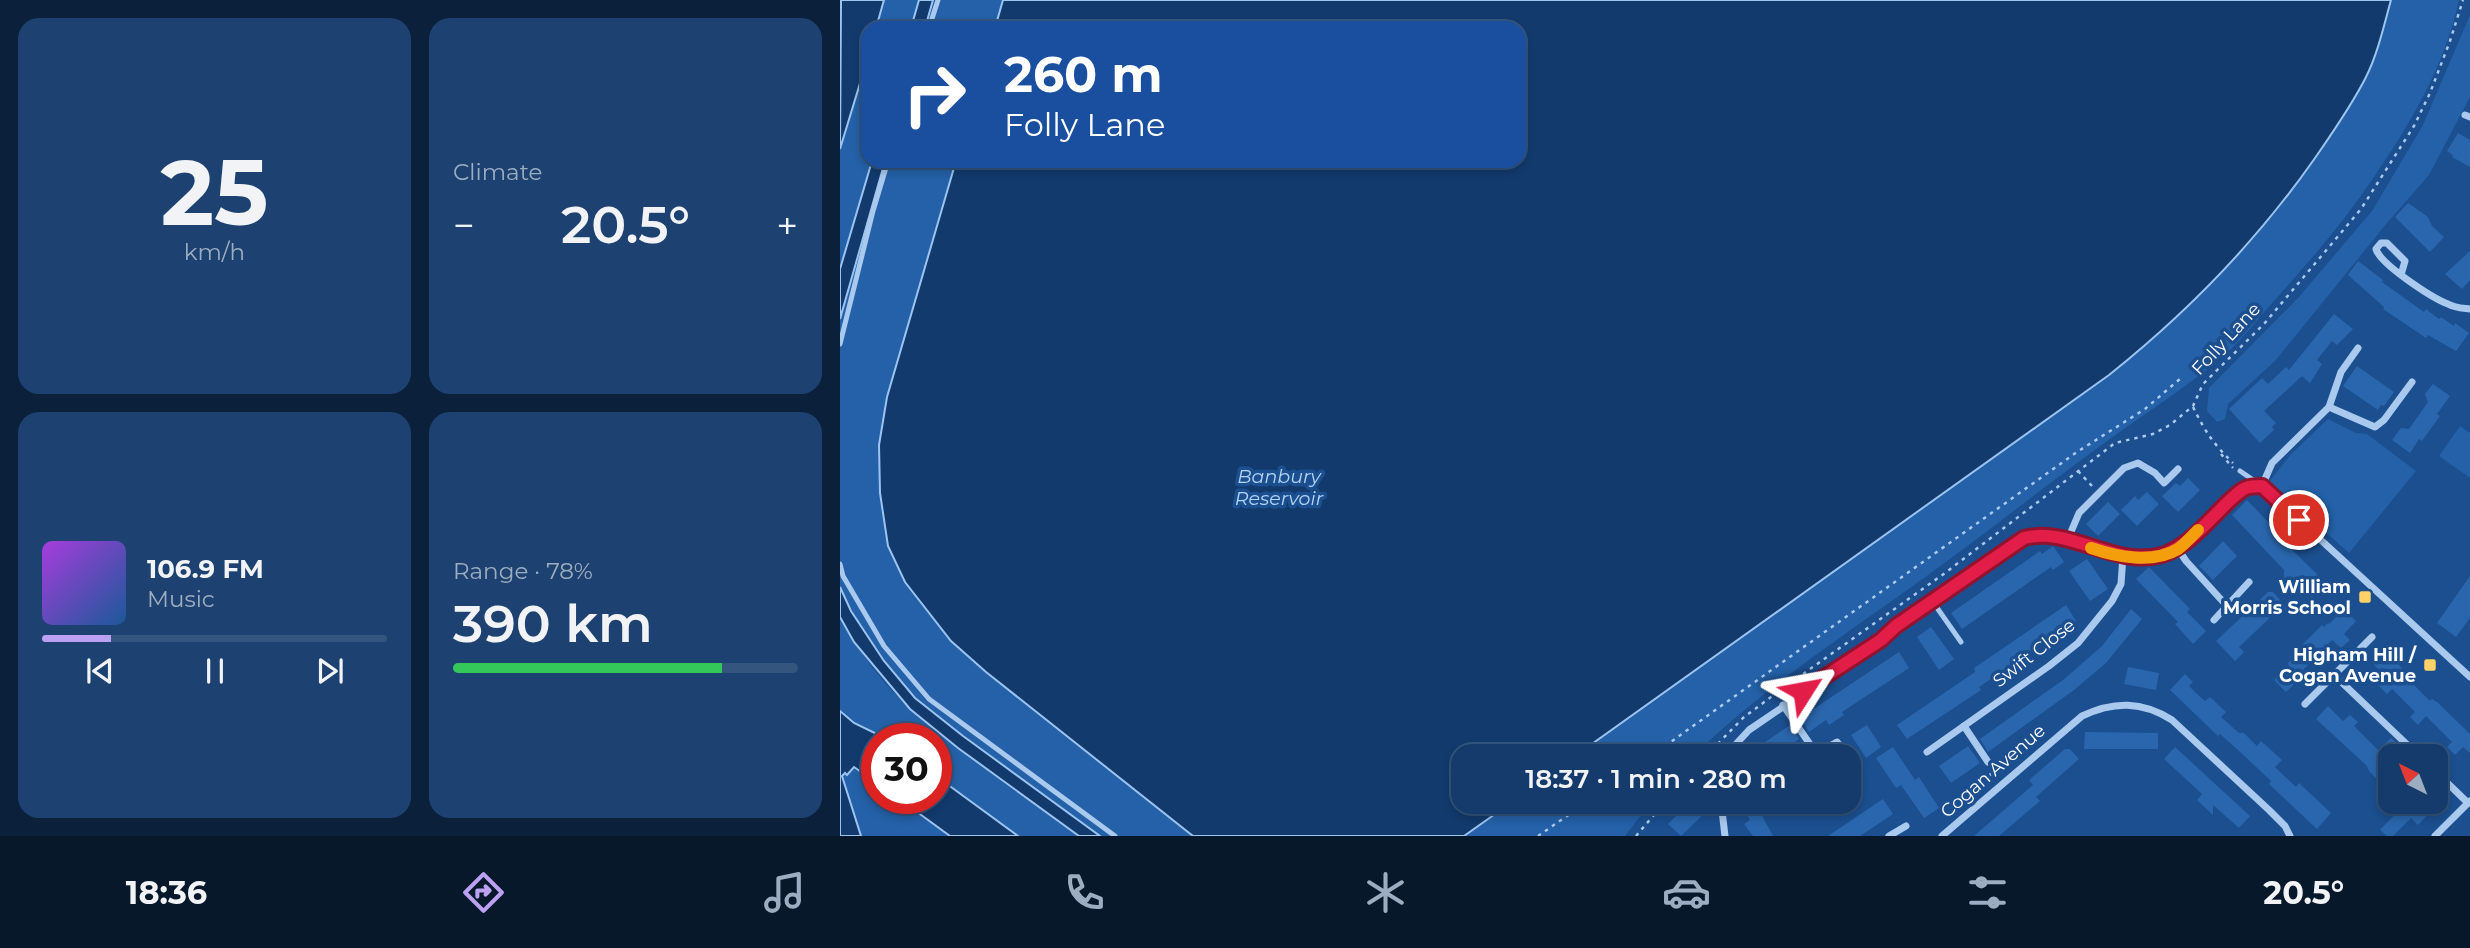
<!DOCTYPE html>
<html lang="en">
<head>
<meta charset="utf-8">
<style>
  :root { --surface:#143b6b; --page:#1d4271; --text:#f1f3f6; --muted:#9dadc1; --line:#33557e; --accent:#bca0f2 }
  body { margin:0; font-family:Montserrat,sans-serif; background:var(--page); color:var(--text); height:100vh; display:flex; flex-direction:column; font-size:26px; white-space:nowrap }
  * { box-sizing:border-box; margin:0 }
  p { font-size:23px; color:var(--muted) }
  .icon { flex:none; width:38px; height:38px; fill:none; stroke:currentColor; stroke-width:2; stroke-linecap:round; stroke-linejoin:round }
  .map { position:relative; flex:1; overflow:hidden }
  .side { display:flex; flex-direction:column; gap:18px; padding:18px; background:#0b203b; width:840px }
  .side>* { flex:none }
  .guide { position:absolute; left:21px; top:21px; width:665px; height:147px; border-radius:21px; box-shadow:0 4px 10px #0003,0 0 0 2px var(--line); background:#1a4fa0; color:#fff; overflow:hidden }
  .needle { width:46px; rotate:318deg }
  .buttons { position:absolute; left:1538px; top:744px; display:grid; gap:14px }
  .buttons a { display:grid; place-items:center; width:70px; height:70px; border-radius:14px; background:var(--surface); box-shadow:0 4px 10px #0003,0 0 0 2px var(--line); font-size:35px }
  .speed { position:absolute; left:21px; top:723px; display:flex; gap:14px; font-size:35px; font-weight:700; text-align:center }
  .speed>* { display:grid; place-content:center; width:91px; height:91px; border-radius:50%; background:var(--surface); box-shadow:0 4px 10px #0003,0 0 0 2px var(--line); line-height:1 }
  .speed .limit { border:10px solid #d22; background:#fff; color:#111 }
  .pin { position:absolute; display:grid; place-items:center; width:60px; height:60px; color:#fff; margin:-30px; border:4px solid #fff; border-radius:50%; box-shadow:0 2px 7px #0007 }
  .me { position:absolute; width:77px; margin:-38px; rotate:56deg; stroke-linejoin:round; filter:drop-shadow(0 0 5px #0008) }
  .turn { display:flex; align-items:center; gap:24px; height:147px; padding:0 28px; font-size:32px }
  .turn .icon { width:91px; height:91px; stroke-width:2.5 }
  .turn b { display:block; font-size:49px; line-height:60px }
  .big { font-size:52px; font-weight:600; line-height:1.1 }
  .side .card { flex:1; display:flex; flex-direction:column; justify-content:center; gap:10px; min-width:0; padding:0 24px; border-radius:21px; background:var(--page) }
  .side .dial { align-items:center; gap:0 }
  .dial b { font-size:91px; line-height:1 }
  .song { display:flex; align-items:center; gap:21px }
  .cover { width:84px; height:84px; border-radius:10px; background:linear-gradient(135deg,hsl(280 70% 55%),hsl(210 70% 35%)) }
  .played { height:7px; border-radius:4px; background:linear-gradient(90deg,var(--accent) 20%,var(--line) 20%) }
  .keys { display:flex; justify-content:space-around; direction:ltr }
  .heat { display:flex; justify-content:space-between; align-items:center; font-size:38px; direction:ltr }
  .charge { height:10px; border-radius:5px; background:linear-gradient(90deg,#34c759 78%,var(--line) 0) }
  .side .tiles { flex:1; display:grid; gap:18px; grid-template-columns:repeat(2,1fr) }
  .trip { position:absolute; left:611px; top:744px; width:410px; height:70px; border-radius:21px; background:var(--surface); box-shadow:0 4px 10px #0003,0 0 0 2px var(--line); font-weight:600; line-height:70px; text-align:center }
  .menu { display:flex; height:112px; justify-content:space-around; align-items:center; background:#08182b; color:var(--muted) }
  .menu .icon { width:49px; height:49px }
  .menu .current { color:var(--accent) }
  .menu b { font-size:32px; color:var(--text) }
  main { display:flex; flex:1; min-height:0 }
  .map>svg:first-child { display:block }
</style>
</head>
<body>
<main>
<section class="side">
<div class="tiles">
<div class="card dial"><b>25</b><p>km/h</p></div>
<div class="card"><p>Climate</p>
<div class="heat"><a>−</a><b class="big">20.5°</b><a>+</a></div>
</div>
<div class="card">
<div class="song"><i class="cover"></i><div><b>106.9 FM</b><p>Music</p></div></div>
<div class="played"></div>
<div class="keys"><svg class="icon" aria-label="previous" viewBox="0 0 24 24"><path d="M18 5L8 12l10 7zM5 5v14"/></svg><svg class="icon" aria-label="pause" viewBox="0 0 24 24"><path d="M8 5v14M16 5v14"/></svg><svg class="icon" aria-label="next" viewBox="0 0 24 24"><path d="M6 5l10 7-10 7zM19 5v14"/></svg></div>
</div>
<div class="card"><p>Range · 78%</p><b class="big">390 km</b><div class="charge"></div></div>
</div>
</section>
<div class="map">
<svg width="1630" height="836" viewBox="0 0 1630 836">
  <rect width="100%" height="100%" fill="#1b4f8f"/>
  <g fill="#2461a8">
    <polygon points="44,0 79,0 71,28 36,28"/>
    <polygon points="93,0 163,0 155,28 85,28"/>
    <path d="M 1551,0 L 1619,0 C 1605,65 1571,123 1534,177 C 1504,222 1469,262 1433,302 C 1419,318 1405,336 1389,351 C 1353,383 1313,408 1274,436 C 1210,482 1148,532 1084,578 C 1005,635 923,688 853,756 L 736,756 L 1269,375 C 1348,312 1417,241 1475,158 C 1493,132 1512,105 1526,77 C 1538,53 1544,25 1551,0 Z"/>
    <polygon points="1630,15 1630,97 1589,175 1547,223 1435,361 1388,404 1385,419 1377,422 1367,411 1369,388 1458,298 1532,211 1583,125"/>
    <polygon points="28,57 28,161 32,161 0,269 0,149"/>
    <polygon points="45,161 116,161 47,397 39,445 40,493 48,546 65,582 111,641 146,672 353,836 260,836 123,736 75,698 44,661 11,611 0,587 0,319"/>
    <polygon points="1488,419 1516,433 1527,434 1576,471 1509,553 1429,482 1452,453"/>
    <polygon points="1620,426 1630,433 1630,478 1599,456"/>
    <path d="M 0,617 C 18,650 43,685 72,710 C 124,756 183,795 239,836 L 178,836 L 96,776 L 96,738 L 45,738 L 14,723 L 0,711 Z"/>
    <polygon points="13,767 37,783 37,798 58,798 110,836 21,836 2,776 7,774"/>
    <polygon points="672,802 811,802 785,836 624,836"/>
  </g>
  <g fill="#123a6d" stroke="#9cc4f0" stroke-width="2">
    <polygon points="1,0 44,0 36,28 28,28 28,57 0,149"/>
    <polygon points="79,0 93,0 85,28 71,28"/>
    <path d="M 163,0 L 1551,0 C 1544,25 1538,53 1526,77 C 1512,105 1493,132 1475,158 C 1417,241 1348,312 1269,375 L 735,756 L 623,756 L 623,802 L 672,802 L 624,836 L 353,836 L 146,672 L 111,641 L 65,582 L 48,546 L 40,493 L 39,445 L 47,397 L 116,161 L 679,161 L 679,28 L 155,28 Z"/>
    <polygon points="32,161 45,161 0,319 0,269"/>
    <polygon points="0,587 11,611 44,661 75,698 123,736 260,836 239,836 118,748 70,709 14,642 0,617"/>
    <polygon points="0,711 14,723 45,738 37,738 37,783 14,767 7,775 5,773 2,776 21,836 0,836"/>
    <polygon points="96,776 178,836 110,836 58,798 96,798"/>
  </g>
  <g fill="#2a66ad">
    <polygon points="1618,133 1630,140 1630,167 1612,157 1613,155 1607,151"/>
    <polygon points="1568,203 1588,217 1592,226 1604,237 1590,252 1555,217"/>
    <polygon points="1630,251 1630,280 1622,289 1605,274"/>
    <polygon points="1518,261 1543,280 1542,282 1584,312 1586,309 1599,319 1601,317 1614,326 1615,323 1629,333 1616,351 1588,335 1586,338 1543,309 1544,307 1508,275"/>
    <polygon points="1494,314 1513,329 1497,345 1492,341 1477,360 1482,364 1470,383 1462,376 1424,411 1436,423 1432,427 1434,430 1420,443 1389,409 1422,378 1428,384 1446,367 1449,370"/>
    <polygon points="1517,366 1554,392 1544,406 1541,405 1538,410 1503,386"/>
    <polygon points="1593,384 1610,396 1597,414 1600,416 1582,441 1579,439 1570,453 1552,440 1561,428 1569,429 1588,402 1585,394"/>
    <polygon points="1348,478 1360,490 1338,512 1322,496 1336,483 1340,486"/>
    <polygon points="1307,492 1319,504 1297,526 1281,510 1295,496 1298,500"/>
    <polygon points="1407,500 1431,525 1429,527 1487,584 1472,598 1463,589 1444,588 1444,570 1392,515"/>
    <polygon points="1268,502 1280,514 1258,536 1246,524"/>
    <polygon points="1383,541 1397,556 1373,580 1359,566"/>
    <polygon points="1213,546 1224,562 1213,570 1211,567 1122,629 1111,613 1200,551 1202,554"/>
    <polygon points="1247,559 1268,589 1250,601 1229,571"/>
    <polygon points="1309,567 1350,609 1347,612 1366,631 1353,644 1335,624 1338,622 1296,579"/>
    <polygon points="1630,576 1630,618 1616,637 1597,623"/>
    <polygon points="1428,592 1433,592 1448,609 1439,618 1435,613 1399,647 1404,652 1395,661 1376,641"/>
    <polygon points="1226,605 1236,621 1139,687 1141,690 1067,739 1057,725 1135,672 1134,668"/>
    <polygon points="1291,609 1302,619 1266,663 1234,690 1148,752 1140,739 1223,680 1262,646"/>
    <polygon points="1504,609 1516,621 1504,634 1510,640 1501,648 1492,640 1463,670 1471,678 1464,686 1458,680 1446,692 1434,680 1449,665 1448,663 1452,659 1450,657 1482,625 1484,627 1488,623 1489,624"/>
    <polygon points="1091,627 1114,659 1099,670 1077,637"/>
    <polygon points="1543,649 1560,666 1563,670 1561,672 1590,701 1592,699 1597,702 1630,734 1630,753 1623,747 1615,755 1607,747 1612,742 1586,716 1578,725 1570,717 1575,712 1552,689 1547,694 1539,686 1547,678 1531,662"/>
    <polygon points="1059,652 1069,668 1002,712 1004,715 989,725 986,720 969,732 960,718"/>
    <polygon points="1288,667 1319,673 1316,690 1284,684"/>
    <polygon points="1345,674 1353,682 1349,686 1357,694 1365,701 1370,697 1386,712 1381,717 1399,733 1404,733 1417,746 1421,741 1442,760 1435,767 1456,787 1459,783 1491,813 1477,829 1429,784 1431,781 1398,750 1380,734 1378,736 1330,690"/>
    <polygon points="1488,706 1503,721 1510,715 1518,722 1514,726 1538,750 1551,738 1558,744 1543,760 1550,768 1550,793 1529,771 1527,766 1476,719"/>
    <polygon points="950,725 959,739 936,756 919,756 915,749"/>
    <polygon points="1027,725 1041,747 1026,758 1011,735"/>
    <polygon points="1245,732 1318,733 1318,749 1244,749"/>
    <polygon points="1128,746 1140,763 1111,783 1099,766"/>
    <polygon points="1053,747 1075,780 1079,777 1099,808 1084,818 1061,785 1056,788 1036,758"/>
    <polygon points="1335,747 1410,816 1399,828 1373,805 1373,815 1357,800 1362,794 1324,759"/>
    <polygon points="1225,749 1230,749 1239,759 1196,797 1200,801 1159,836 1134,836 1193,785 1189,780"/>
    <polygon points="1043,799 1053,814 1020,836 988,836"/>
    <polygon points="846,802 865,802 871,807 841,836 828,824 837,815 835,813"/>
    <polygon points="907,802 932,802 919,810 933,836 913,836 904,824 910,820 901,805"/>
    <polygon points="1557,802 1580,802 1590,812 1578,825 1571,818 1553,836 1547,836 1540,830 1562,807"/>
  </g>
  <g fill="none" stroke-linecap="round" stroke-linejoin="round">
    <g stroke="#a9c9ee" stroke-width="2.5" stroke-dasharray="3.5 5" stroke-linecap="butt">
      <path d="M 1353,407 C 1366,433 1372,442 1393,463"/>
      <polyline points="1381,454 1393,468"/>
      <polyline points="1238,471 1252,486"/>
      <polyline points="811,756 1237,452 1305,409 1341,378"/>
      <polyline points="866,756 903,718 935,694 1105,573 1275,443 1313,434 1330,425 1353,406 1363,384 1424,324 1521,209 1574,126 1590,93 1610,41 1623,0"/>
      <polyline points="1150,773 1151,775 1161,768 1162,770"/>
      <polyline points="698,836 747,802"/>
      <polyline points="796,836 825,802"/>
    </g>
    <g stroke="#a9c9ee" stroke-width="5">
      <polyline points="89,28 98,0"/>
      <polyline points="0,344 33,211 48,161"/>
      <polyline points="1400,471 1422,486"/>
      <polyline points="0,564 3,576 44,646 89,699 275,836"/>
      <polyline points="1093,602 1121,642"/>
    </g>
    <g stroke="#a9c9ee" stroke-width="7">
      <polyline points="1625,115 1630,117"/>
      <path d="M 1561,275 L 1565,261 L 1547,243 L 1541,243 L 1536,249 C 1540,264 1592,298 1608,304 C 1615,308 1622,308 1630,309"/>
      <polyline points="1489,407 1535,427 1544,420 1572,382"/>
      <polyline points="1422,486 1630,677"/>
      <polyline points="1422,486 1432,463 1489,407 1501,372 1518,348"/>
      <polyline points="1228,539 1239,513 1284,468 1298,463 1315,473 1324,483 1338,469"/>
      <polyline points="1338,549 1346,561 1386,605"/>
      <polyline points="1374,620 1409,582"/>
      <polyline points="1494,675 1579,756"/>
      <polyline points="1465,704 1532,637"/>
      <polyline points="943,705 976,753"/>
      <polyline points="1124,726 1148,762"/>
      <polyline points="1087,752 1209,666 1238,643 1272,601 1281,584 1283,556"/>
      <path d="M 885,756 L 909,730 L 1041,640 L 1056,626 L 1184,538 C 1231,526 1273,568 1322,555 C 1348,547 1369,520 1389,501 C 1394,497 1400,490 1406,488 C 1411,486 1417,486 1422,486"/>
      <polyline points="972,756 997,742 1010,759"/>
      <polyline points="1596,772 1628,803"/>
      <polyline points="881,802 885,836"/>
      <polyline points="1049,836 1066,826"/>
      <path d="M 1102,836 L 1242,716 C 1274,701 1302,701 1332,720 L 1429,810 L 1445,826 L 1450,836"/>
      <polyline points="1595,836 1630,801"/>
    </g>
  </g>
  <g fill="none" stroke-linecap="round" stroke-linejoin="round">
    <defs>
      <path id="route" d="M 963,691 L 1041,640 L 1056,626 L 1184,538 C 1231,526 1273,568 1322,555 C 1348,547 1369,520 1389,501 C 1394,497 1400,490 1406,488 C 1411,486 1417,486 1422,486 L 1459,520"/>
    </defs>
    <use href="#route" stroke="#92132f" stroke-width="18"/>
    <use href="#route" stroke="#e11d48" stroke-width="12"/>
    <path stroke="#f59e0b" stroke-width="12" d="M 1251,548 C 1277,557 1313,564 1338,549 C 1345,544 1352,536 1358,530"/>
  </g>
  <g fill="#ffd166" stroke="#1b4f8f" stroke-width="2.5">
    <rect x="1518" y="590" width="14" height="14" rx="3.5"/>
    <rect x="1583" y="658" width="14" height="14" rx="3.5"/>
  </g>
  <g text-anchor="middle" stroke-width="7" stroke-linejoin="round" paint-order="stroke">
    <g font-size="18" fill="#fff" stroke="#1b4f8f">
      <text transform="translate(1386 339) rotate(-47)" y="6">Folly Lane</text>
      <text transform="translate(1194 653) rotate(-38)" y="6">Swift Close</text>
      <text transform="translate(1153 771) rotate(-41)" y="6">Cogan Avenue</text>
    </g>
    <g font-size="18" font-weight="bold" fill="#fff" stroke="#1b4f8f" text-anchor="end">
      <text x="1511" y="593">William<tspan x="1511" dy="21">Morris School</tspan></text>
      <text x="1576" y="661">Higham Hill /<tspan x="1576" dy="21">Cogan Avenue</tspan></text>
    </g>
    <g font-size="19" font-style="italic" fill="#b5d3f5" stroke="#1b4f8f">
      <text x="439" y="483">Banbury<tspan x="439" dy="22">Reservoir</tspan></text>
    </g>
  </g>
</svg>
<div class="buttons">
<a><svg class="needle" viewBox="-14 -14 28 28"><path d="M0-13l5 13h-10z" fill="#e53935"/><path d="M0 13l5-13h-10z" fill="#9dadc1"/></svg></a>
</div>
<div class="speed"><div class="limit">30</div></div>
<div class="pin" style="left:1459px;top:520px;background:#d93025"><svg class="icon" aria-label="arrive" viewBox="0 0 24 24"><path d="M6 21V4h12l-3 4 3 4H6"/></svg></div>
<svg class="me" style="left:963px;top:691px" viewBox="-20 -20 40 40"><path d="M0-17L14 15 0 8-14 15z" fill="#e11d48" stroke="#fff" stroke-width="4"/></svg>
<div class="trip">18:37 · 1 min · 280 m</div>
<div class="guide">
<div class="turn"><svg class="icon" aria-label="right" viewBox="0 0 24 24"><path d="M7 20v-9h11M14 6l5 5-5 5"/></svg><div><b>260 m</b>Folly Lane</div></div>
</div>
</div>
</main>
<nav class="menu">
<b>18:36</b>
<svg class="icon current" aria-label="directions" viewBox="0 0 24 24"><path d="M12 3l9 9-9 9-9-9zM9 14v-3h6M13 9l2 2-2 2"/></svg>
<svg class="icon" aria-label="music" viewBox="0 0 24 24"><path d="M9 18V5l10-2v13"/><circle cx="6" cy="18" r="3"/><circle cx="16" cy="16" r="3"/></svg>
<svg class="icon" aria-label="phone" viewBox="0 0 24 24"><path d="M5 4h4l2 5-3 2q2 4 5 5l2-3 5 2v4C11 20 4 13 5 4z"/></svg>
<svg class="icon" aria-label="climate" viewBox="0 0 24 24"><path d="M12 3v18M4 7l16 10M4 17L20 7"/></svg>
<svg class="icon" aria-label="car" viewBox="0 0 24 24"><path d="M5 17H2v-5l4-1 3-4h7l3 4 3 1v5h-3M9 17h6M6 11h13"/><circle cx="7" cy="17" r="2"/><circle cx="17" cy="17" r="2"/></svg>
<svg class="icon" aria-label="filters" viewBox="0 0 24 24"><path d="M4 7h16M4 17h16"/><circle cx="9" cy="7" r="2"/><circle cx="15" cy="17" r="2"/></svg>
<b>20.5°</b>
</nav>
</body>
</html>
